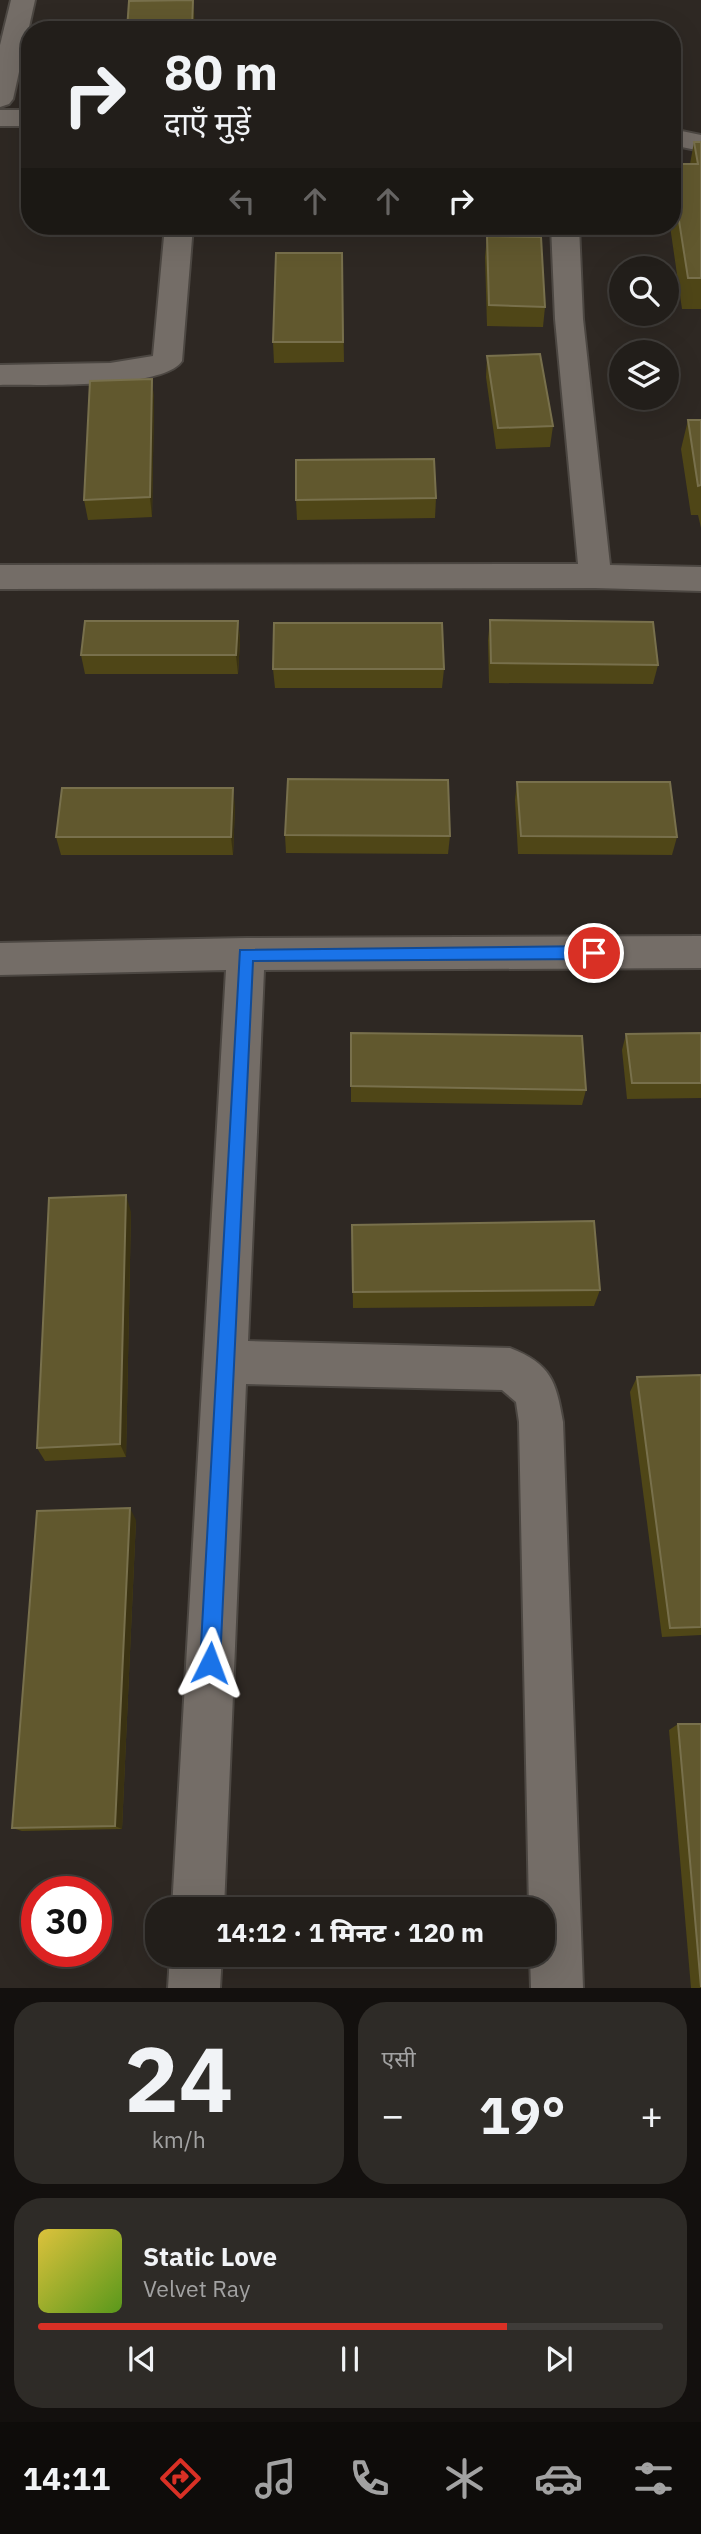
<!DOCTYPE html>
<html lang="hi">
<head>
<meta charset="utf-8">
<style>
  :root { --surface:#221e1a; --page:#2e2b27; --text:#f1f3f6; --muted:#a2a2a2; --line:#3f3c39; --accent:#d93025 }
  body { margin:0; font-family:"IBM Plex Sans","Noto Sans Devanagari",sans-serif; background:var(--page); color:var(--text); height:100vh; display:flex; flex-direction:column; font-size:26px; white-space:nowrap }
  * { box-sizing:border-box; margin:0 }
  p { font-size:23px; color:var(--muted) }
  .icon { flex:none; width:38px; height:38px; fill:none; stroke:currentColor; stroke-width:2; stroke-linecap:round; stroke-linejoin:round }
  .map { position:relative; height:1988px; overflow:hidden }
  .drawer { display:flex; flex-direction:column; gap:14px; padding:14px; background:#13100e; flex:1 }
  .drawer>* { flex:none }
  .guide { position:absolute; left:21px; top:21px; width:660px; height:214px; border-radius:28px; box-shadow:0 7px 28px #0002,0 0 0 2px var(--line); background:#221e1a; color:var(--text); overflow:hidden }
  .controls { position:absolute; left:609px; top:256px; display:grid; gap:14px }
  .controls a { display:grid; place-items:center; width:70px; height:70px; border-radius:50%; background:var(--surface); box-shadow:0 7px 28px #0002,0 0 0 2px var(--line); font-size:35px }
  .speed { position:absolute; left:21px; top:1876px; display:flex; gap:14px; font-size:35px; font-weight:700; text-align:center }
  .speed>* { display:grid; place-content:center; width:91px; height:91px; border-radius:50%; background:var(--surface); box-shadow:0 7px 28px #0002,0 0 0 2px var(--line); line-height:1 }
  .speed .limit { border:10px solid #d22; background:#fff; color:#111 }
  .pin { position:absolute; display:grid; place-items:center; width:60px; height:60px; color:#fff; margin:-30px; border:4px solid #fff; border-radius:50%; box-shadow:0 2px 7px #0007 }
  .me { position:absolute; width:77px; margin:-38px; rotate:3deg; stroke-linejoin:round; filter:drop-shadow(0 0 5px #0008) }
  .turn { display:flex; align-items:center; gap:24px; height:147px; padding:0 28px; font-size:32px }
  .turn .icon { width:91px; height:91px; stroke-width:2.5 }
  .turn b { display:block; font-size:49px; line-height:60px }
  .lanes { display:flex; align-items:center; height:66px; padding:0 28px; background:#0003; justify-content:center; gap:35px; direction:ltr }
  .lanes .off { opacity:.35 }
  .big { font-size:52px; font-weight:800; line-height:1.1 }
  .drawer .card { flex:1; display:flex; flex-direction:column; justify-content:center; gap:10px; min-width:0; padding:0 24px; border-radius:28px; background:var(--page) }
  .drawer .dial { align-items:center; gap:0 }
  .dial b { font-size:91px; line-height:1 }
  .song { display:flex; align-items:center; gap:21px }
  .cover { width:84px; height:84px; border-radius:10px; background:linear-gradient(135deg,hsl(50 70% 55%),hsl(90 70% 35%)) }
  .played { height:7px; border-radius:4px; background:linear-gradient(90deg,var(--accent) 75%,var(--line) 75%) }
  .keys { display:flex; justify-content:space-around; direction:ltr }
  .heat { display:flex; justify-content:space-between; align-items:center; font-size:38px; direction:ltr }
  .drawer .tiles { flex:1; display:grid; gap:14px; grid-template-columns:1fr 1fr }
  .card:last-child { grid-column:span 2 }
  .trip { position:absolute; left:145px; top:1897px; width:410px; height:70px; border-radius:28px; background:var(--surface); box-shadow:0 7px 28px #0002,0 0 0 2px var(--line); font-weight:800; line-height:70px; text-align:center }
  .dock { display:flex; height:112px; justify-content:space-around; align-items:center; background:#0e0c0a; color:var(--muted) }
  .dock .icon { width:49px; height:49px }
  .dock .current { color:var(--accent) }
  .dock b { font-size:32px; color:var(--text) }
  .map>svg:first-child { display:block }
</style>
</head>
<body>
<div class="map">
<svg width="701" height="1988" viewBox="0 0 701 1988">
  <rect width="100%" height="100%" fill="#2e2823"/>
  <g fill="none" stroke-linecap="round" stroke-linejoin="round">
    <defs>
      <g id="minor">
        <polygon points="11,0 35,0 13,99 9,104 0,107 0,45"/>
        <rect x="0" y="110" width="30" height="16"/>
        <polygon points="672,129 701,135 701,151 672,145"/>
        <path d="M 165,226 L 193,226 L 182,361 C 163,390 35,384 0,385 L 0,365 L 110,363 L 153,356 Z"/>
        <polygon points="551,226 579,226 583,319 610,565 701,567 701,591 595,588 0,589 0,565 578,564 555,319"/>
        <path d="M 701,936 L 701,968 L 264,970 L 248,1341 L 510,1348 C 551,1364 556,1381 563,1422 L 583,1988 L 531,1988 L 530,1955 L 542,1955 L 542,1909 L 529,1909 L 519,1422 L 516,1402 L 502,1390 L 246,1384 L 224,1909 L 172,1909 L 226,970 L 0,975 L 0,943 L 246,938 Z"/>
        <polygon points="170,1955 222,1955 220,1988 168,1988"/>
      </g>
    </defs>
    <use href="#minor" stroke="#4c4742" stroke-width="4"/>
    <use href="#minor" fill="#746d67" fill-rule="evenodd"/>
  </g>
  <g fill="#4f4617">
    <polygon points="694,142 701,142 701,309 682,309 670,226 672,226 672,164 690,164"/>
    <polygon points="284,226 345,226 345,235 284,234"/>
    <polygon points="487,236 545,307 543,327 487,326 485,257"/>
    <polygon points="342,253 344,362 274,363 273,342"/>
    <polygon points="487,356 553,426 550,447 496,449 486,377"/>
    <polygon points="152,379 154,400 152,517 88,520 84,500"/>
    <polygon points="688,420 701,420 701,528 698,515 691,515 681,449"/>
    <polygon points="436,498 435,518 297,520 296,500"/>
    <polygon points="490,620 658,665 653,684 489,683 488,640"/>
    <polygon points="238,621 240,640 238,674 85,674 81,655"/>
    <polygon points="273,669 444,669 442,688 275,688"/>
    <polygon points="517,782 677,837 672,855 518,854 515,800"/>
    <polygon points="235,806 233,855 61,855 56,837"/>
    <polygon points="285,835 450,836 448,854 286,853"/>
    <polygon points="351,1033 586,1090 582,1105 351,1102"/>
    <polygon points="701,1033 701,1098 627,1099 622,1050 626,1034"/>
    <polygon points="131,1212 126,1457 45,1461 37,1448"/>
    <polygon points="352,1225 600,1290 594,1306 353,1308"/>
    <polygon points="701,1375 701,1635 662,1637 630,1392 637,1377"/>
    <polygon points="136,1520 122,1829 22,1831 12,1828"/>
    <polygon points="678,1724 701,1988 691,1988 669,1730"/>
  </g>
  <g fill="#3a3212">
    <polygon points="193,0 195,21 195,30 192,30"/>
    <polygon points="152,379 154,400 152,517 150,497"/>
    <polygon points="238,621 240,640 238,674 236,655"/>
    <polygon points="233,788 235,806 233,855 231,837"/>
    <polygon points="126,1195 131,1212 126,1457 120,1444"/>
    <polygon points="130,1508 136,1520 122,1829 115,1826"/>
  </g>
  <g fill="#61582e" stroke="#78704c" stroke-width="2">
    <polygon points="193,0 192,30 127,30 129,1"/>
    <polygon points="694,142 701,142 701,278 688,278 672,176 672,164 698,164"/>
    <polygon points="487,236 541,237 545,307 489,305"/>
    <polygon points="276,253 342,253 343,342 273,342"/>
    <polygon points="540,354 553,426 498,428 487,356"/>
    <polygon points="152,379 150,497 84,500 90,381"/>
    <polygon points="688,420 701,420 701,485 698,486"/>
    <polygon points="434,459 436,498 296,500 296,460"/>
    <polygon points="490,620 653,622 658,665 491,663"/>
    <polygon points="85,621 238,621 236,655 81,655"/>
    <polygon points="274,623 442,623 444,669 273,669"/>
    <polygon points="288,779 448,780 450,836 285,835"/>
    <polygon points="517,782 670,782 677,837 521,836"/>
    <polygon points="62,788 233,788 231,837 56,837"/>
    <polygon points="351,1033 582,1036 586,1090 351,1086"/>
    <polygon points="701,1033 701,1083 632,1083 626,1034"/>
    <polygon points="126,1195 120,1444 37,1448 49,1198"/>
    <polygon points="594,1221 600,1290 353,1292 352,1225"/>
    <polygon points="701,1375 701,1627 670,1628 637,1377"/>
    <polygon points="130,1508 115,1826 12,1828 37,1511"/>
    <polygon points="678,1724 701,1724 701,1987"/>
  </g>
  <polygon fill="#1a73e8" stroke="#114b97" stroke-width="2" points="594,946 602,953 594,959 253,961 220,1663 217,1670 210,1673 203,1670 200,1663 240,950"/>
</svg>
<div class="controls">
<a><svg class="icon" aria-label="search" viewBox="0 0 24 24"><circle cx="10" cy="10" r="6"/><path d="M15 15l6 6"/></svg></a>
<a><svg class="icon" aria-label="layers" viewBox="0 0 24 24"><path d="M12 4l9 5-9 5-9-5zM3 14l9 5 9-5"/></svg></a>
</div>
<div class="speed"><div class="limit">30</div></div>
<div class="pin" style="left:594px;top:953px;background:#d93025"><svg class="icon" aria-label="arrive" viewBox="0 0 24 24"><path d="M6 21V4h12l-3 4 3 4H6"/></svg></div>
<svg class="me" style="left:210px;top:1663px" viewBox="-20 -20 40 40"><path d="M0-17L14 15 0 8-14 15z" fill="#1a73e8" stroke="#fff" stroke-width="4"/></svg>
<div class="trip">14:12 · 1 मिनट · 120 m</div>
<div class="guide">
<div class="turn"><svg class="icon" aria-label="right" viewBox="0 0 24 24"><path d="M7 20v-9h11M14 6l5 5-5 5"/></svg><div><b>80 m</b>दाएँ मुड़ें</div></div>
<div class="lanes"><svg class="icon off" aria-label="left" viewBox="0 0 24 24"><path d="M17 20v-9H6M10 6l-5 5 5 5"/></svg><svg class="icon off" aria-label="ahead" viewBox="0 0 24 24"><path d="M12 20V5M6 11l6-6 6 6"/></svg><svg class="icon off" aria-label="ahead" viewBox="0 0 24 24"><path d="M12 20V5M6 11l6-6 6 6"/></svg><svg class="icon" aria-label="right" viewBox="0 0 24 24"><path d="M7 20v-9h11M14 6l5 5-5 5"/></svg></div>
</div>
</div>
<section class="drawer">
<div class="tiles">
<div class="card dial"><b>24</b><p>km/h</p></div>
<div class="card"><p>एसी</p>
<div class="heat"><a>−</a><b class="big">19°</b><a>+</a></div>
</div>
<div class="card">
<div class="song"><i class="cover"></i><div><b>Static Love</b><p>Velvet Ray</p></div></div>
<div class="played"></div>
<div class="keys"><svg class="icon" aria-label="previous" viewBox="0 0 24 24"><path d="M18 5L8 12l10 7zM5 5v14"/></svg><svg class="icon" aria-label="pause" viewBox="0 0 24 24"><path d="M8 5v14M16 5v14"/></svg><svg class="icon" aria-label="next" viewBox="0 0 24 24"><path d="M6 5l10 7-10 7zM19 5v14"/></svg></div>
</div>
</div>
</section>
<nav class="dock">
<b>14:11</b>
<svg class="icon current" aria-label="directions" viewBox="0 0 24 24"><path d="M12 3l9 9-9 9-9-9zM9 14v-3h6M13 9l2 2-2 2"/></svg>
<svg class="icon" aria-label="music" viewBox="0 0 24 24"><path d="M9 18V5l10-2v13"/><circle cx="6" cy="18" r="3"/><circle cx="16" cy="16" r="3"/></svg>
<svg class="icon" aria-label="phone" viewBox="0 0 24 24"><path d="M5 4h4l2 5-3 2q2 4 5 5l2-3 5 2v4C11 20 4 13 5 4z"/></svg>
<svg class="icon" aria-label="climate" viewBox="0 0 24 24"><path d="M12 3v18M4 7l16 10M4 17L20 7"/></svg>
<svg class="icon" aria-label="car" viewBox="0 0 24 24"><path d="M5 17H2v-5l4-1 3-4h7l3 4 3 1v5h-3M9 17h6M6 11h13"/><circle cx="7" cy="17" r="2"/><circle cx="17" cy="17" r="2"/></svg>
<svg class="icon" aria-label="filters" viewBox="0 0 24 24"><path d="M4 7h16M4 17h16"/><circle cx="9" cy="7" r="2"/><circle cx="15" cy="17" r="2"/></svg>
</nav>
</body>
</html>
